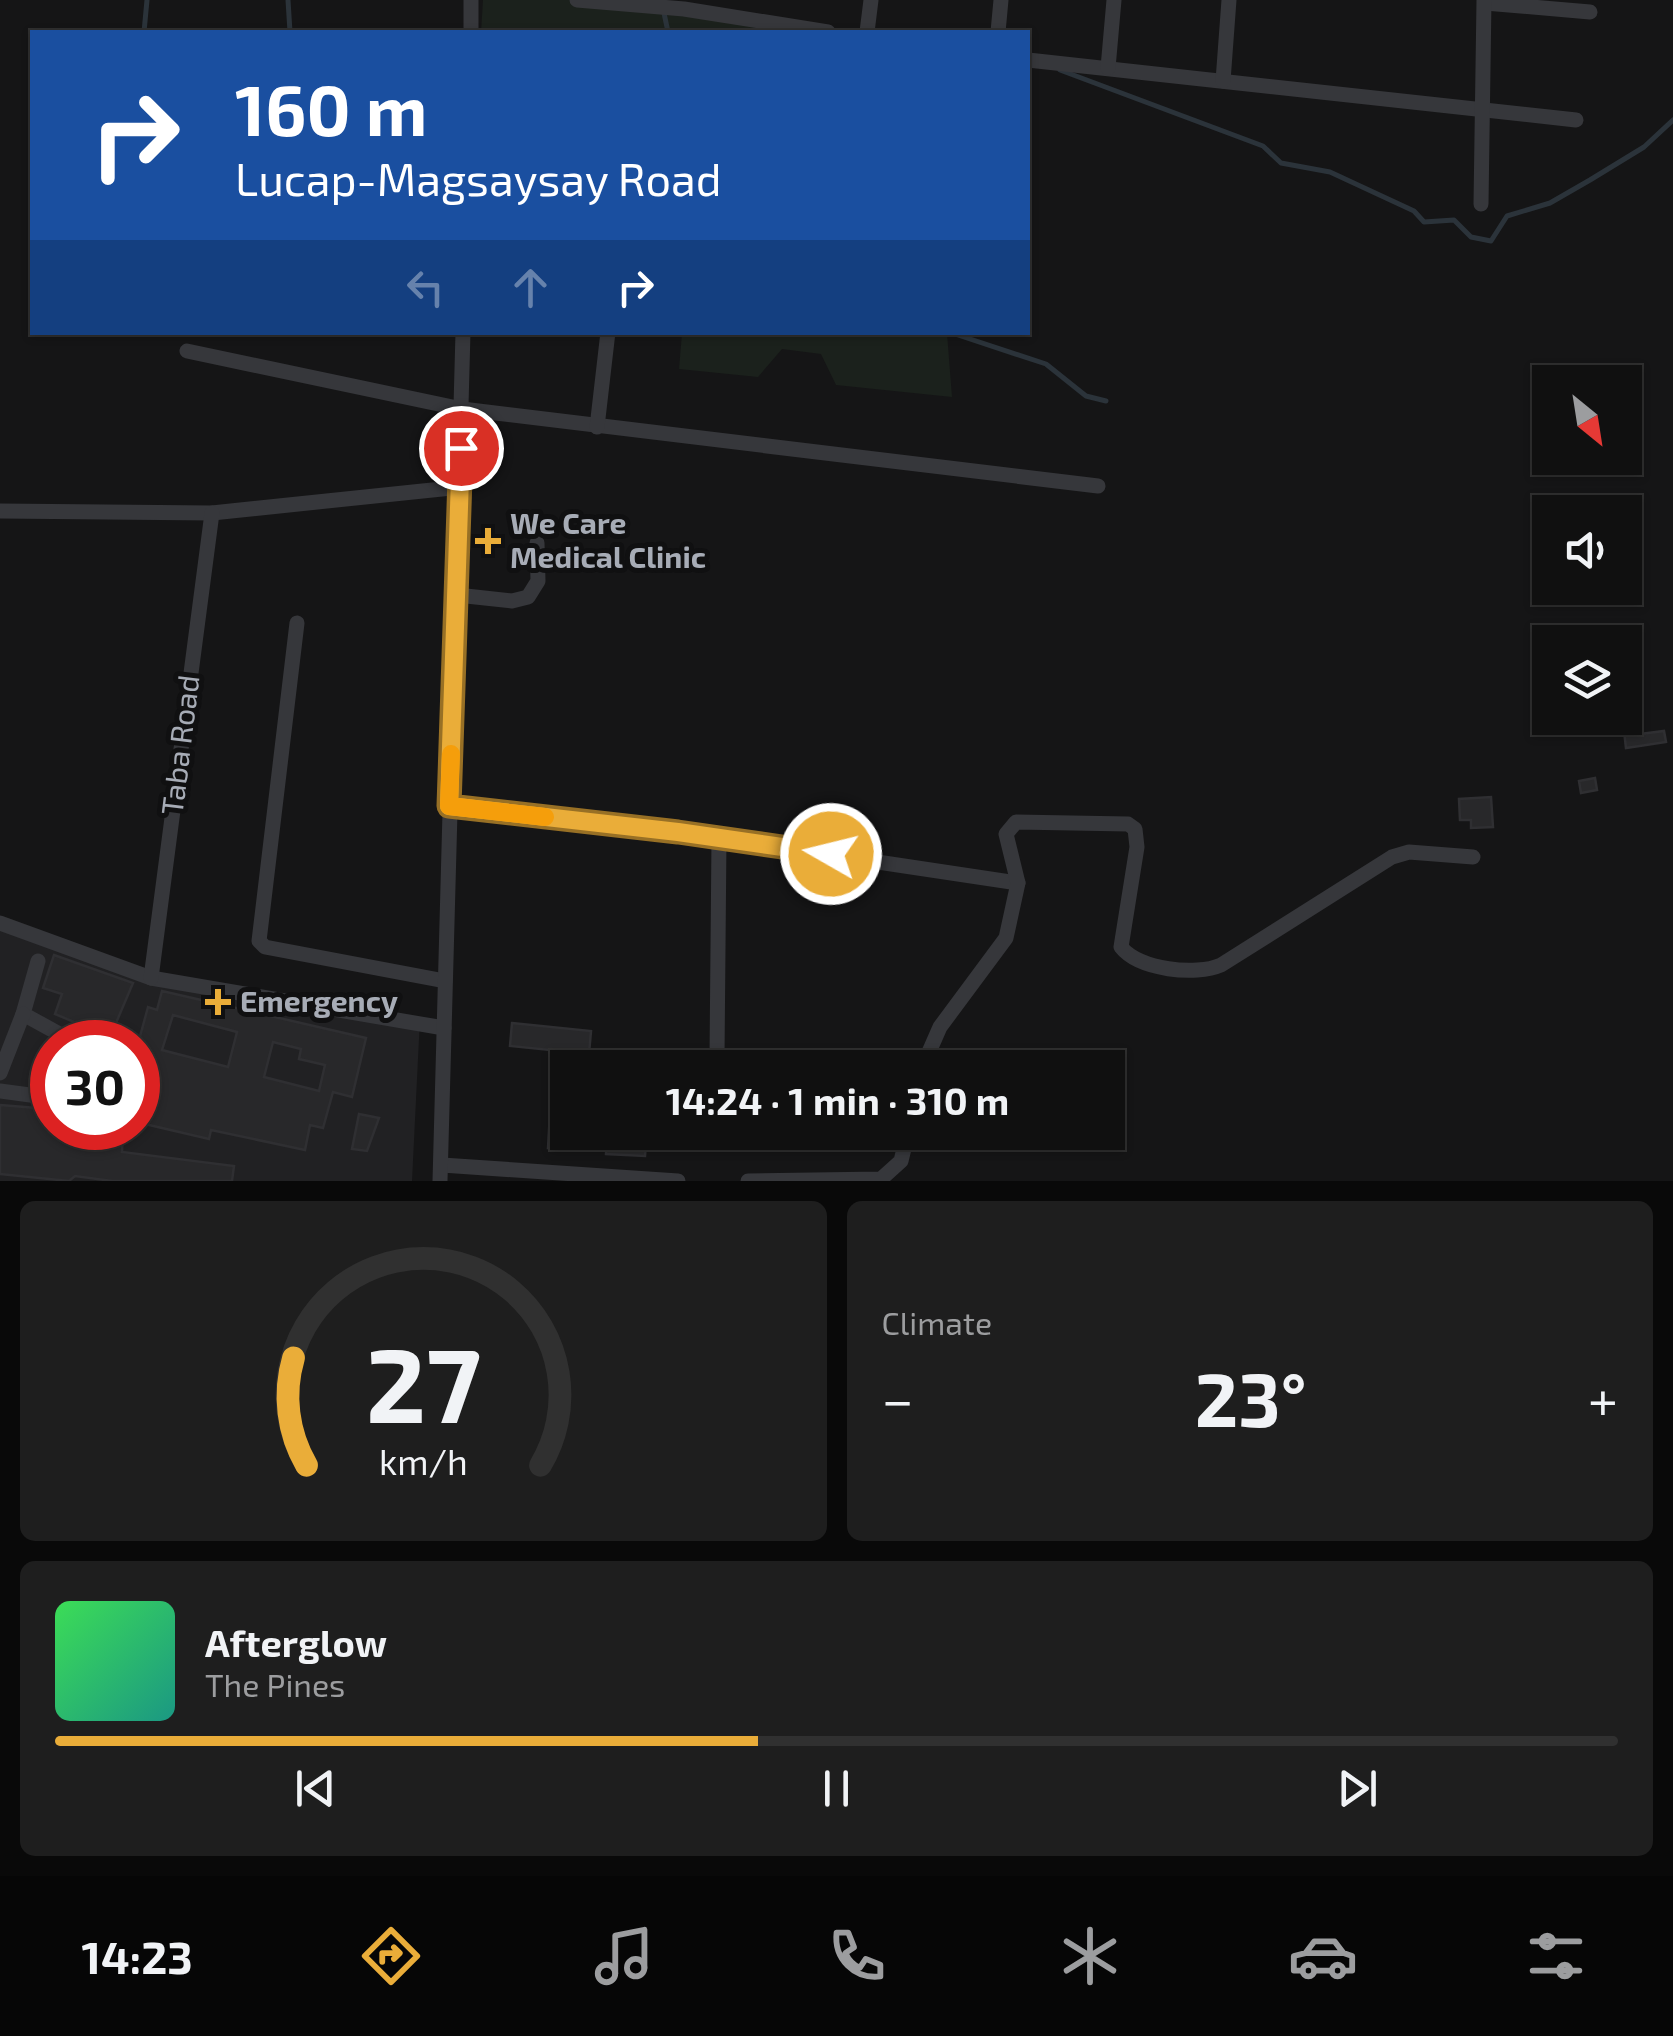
<!DOCTYPE html>
<html lang="en">
<head>
<meta charset="utf-8">
<style>
  :root { --surface:#101010; --page:#1e1e1e; --text:#f1f3f6; --muted:#9c9d9f; --line:#303030; --accent:#eaad39 }
  body { margin:0; font-family:"Exo 2",sans-serif; background:var(--page); color:var(--text); height:100vh; display:flex; flex-direction:column; font-size:38px; white-space:nowrap }
  * { box-sizing:border-box; margin:0 }
  p { font-size:32px; color:var(--muted) }
  .icon { flex:none; width:55px; height:55px; fill:none; stroke:currentColor; stroke-width:2; stroke-linecap:round; stroke-linejoin:round }
  .map { position:relative; height:1181px; overflow:hidden }
  .side { display:flex; flex-direction:column; gap:20px; padding:20px; background:#090909; flex:1 }
  .side>* { flex:none }
  .guide { position:absolute; left:30px; top:30px; width:1000px; height:305px; border-radius:0px; box-shadow:0 2px 8px #0004,0 0 0 2px var(--line); background:#1a4fa0; color:#fff; overflow:hidden }
  .needle { width:65px; rotate:150deg }
  .fabs { position:absolute; left:1532px; top:365px; display:grid; gap:20px }
  .fabs a { display:grid; place-items:center; width:110px; height:110px; border-radius:0px; background:var(--surface); box-shadow:0 2px 8px #0004,0 0 0 2px var(--line); font-size:50px }
  .speed { position:absolute; left:30px; top:1020px; display:flex; gap:20px; font-size:50px; font-weight:700; text-align:center }
  .speed>* { display:grid; place-content:center; width:130px; height:130px; border-radius:50%; background:var(--surface); box-shadow:0 2px 8px #0004,0 0 0 2px var(--line); line-height:1 }
  .speed .limit { border:15px solid #d22; background:#fff; color:#111 }
  .pin { position:absolute; display:grid; place-items:center; width:85px; height:85px; color:#fff; margin:-42px; border:5px solid #fff; border-radius:50%; box-shadow:0 2px 10px #0007 }
  .me { position:absolute; width:110px; margin:-55px; rotate:278deg; stroke-linejoin:round; filter:drop-shadow(0 0 8px #0008) }
  .turn { display:flex; align-items:center; gap:35px; height:210px; padding:0 40px; font-size:45px }
  .turn .icon { width:130px; height:130px; stroke-width:2.5 }
  .turn b { display:block; font-size:70px; line-height:85px }
  .lanes { display:flex; align-items:center; height:95px; padding:0 40px; background:#0003; justify-content:center; gap:50px; direction:ltr }
  .lanes .off { opacity:.35 }
  .big { font-size:75px; font-weight:700; line-height:1.1 }
  .side .card { flex:1; display:flex; flex-direction:column; justify-content:center; gap:15px; min-width:0; padding:0 35px; border-radius:15px; background:var(--page) }
  .side .dial { align-items:center; gap:0 }
  .dial svg { height:260px; overflow:visible; fill:none; stroke:var(--line); stroke-width:7; stroke-linecap:round; text-anchor:middle }
  .dial text { fill:var(--text); stroke:none }
  .song { display:flex; align-items:center; gap:30px }
  .cover { width:120px; height:120px; border-radius:15px; background:linear-gradient(135deg,hsl(130 70% 55%),hsl(170 70% 35%)) }
  .played { height:10px; border-radius:5px; background:linear-gradient(90deg,var(--accent) 45%,var(--line) 45%) }
  .keys { display:flex; justify-content:space-around; direction:ltr }
  .heat { display:flex; justify-content:space-between; align-items:center; font-size:55px; direction:ltr }
  .side .tiles { flex:1; display:grid; gap:20px; grid-template-columns:1fr 1fr }
  .card:last-child { grid-column:span 2 }
  .trip { position:absolute; left:550px; top:1050px; width:575px; height:100px; border-radius:0px; background:var(--surface); box-shadow:0 2px 8px #0004,0 0 0 2px var(--line); font-weight:700; line-height:100px; text-align:center }
  .tab-bar { display:flex; height:160px; justify-content:space-around; align-items:center; background:#060606; color:var(--muted) }
  .tab-bar .icon { width:70px; height:70px }
  .tab-bar .active { color:var(--accent) }
  .tab-bar b { font-size:45px; color:var(--text) }
  .map>svg:first-child { display:block }
</style>
</head>
<body>
<div class="map">
<svg width="1673" height="1181" viewBox="0 0 1673 1181">
  <rect width="100%" height="100%" fill="#151516"/>
  <path fill="#212123" fill-rule="evenodd" d="M 0,922 L 147,973 L 420,1018 L 412,1181 L 0,1181 ZM 52,1042 L 138,1042 L 138,1128 L 52,1128 Z"/>
  <g fill="#1b211c">
    <polygon points="483,0 591,0 841,32 481,32"/>
    <polygon points="682,333 947,333 952,397 836,385 821,354 782,349 758,377 679,369"/>
  </g>
  <g fill="none" stroke-linecap="round" stroke-linejoin="round">
    <g stroke="#2b333a" stroke-width="5">
      <polyline points="288,0 290,32"/>
      <polyline points="664,13 668,32"/>
      <polyline points="144,32 147,0"/>
      <polyline points="1060,70 1263,146 1281,163 1330,172 1414,211 1424,222 1454,220 1471,237 1491,241 1507,216 1550,203 1590,180 1644,147 1673,120"/>
      <polyline points="949,332 1046,364 1086,396 1106,401"/>
    </g>
  </g>
  <g fill="#28282a" stroke="#2f2f32" stroke-width="2.5" fill-rule="evenodd">
    <polygon points="1639,729 1640,734 1664,731 1666,742 1626,748 1624,731"/>
    <polygon points="1595,778 1597,790 1581,793 1579,781"/>
    <polygon points="1491,797 1493,827 1471,828 1471,820 1460,820 1459,799"/>
    <polygon points="54,955 133,983 110,1037 55,1014 62,994 43,988"/>
    <path d="M 162,991 L 366,1038 L 352,1097 L 333,1092 L 323,1128 L 310,1125 L 305,1150 L 211,1130 L 209,1139 L 145,1124 L 155,1085 L 138,1080 L 138,1044 L 148,1007 L 157,1010 ZM 173,1015 L 237,1032 L 228,1067 L 162,1050 ZM 273,1042 L 301,1049 L 299,1059 L 325,1065 L 319,1091 L 264,1077 Z"/>
    <polygon points="512,1023 591,1031 589,1054 510,1046"/>
    <polygon points="0,1105 49,1109 48,1128 123,1128 122,1152 234,1166 232,1181 112,1181 75,1176 69,1181 0,1174"/>
    <polygon points="550,1112 568,1113 568,1132 575,1132 574,1149 548,1148"/>
    <polygon points="359,1114 379,1118 367,1151 352,1149"/>
    <polygon points="607,1132 647,1132 645,1156 606,1154"/>
  </g>
  <g fill="none" stroke-linecap="round" stroke-linejoin="round">
    <g stroke="#36373b" stroke-width="15">
      <polyline points="577,0 684,9 828,32"/>
      <polyline points="1485,3 1590,12"/>
      <polyline points="471,32 471,0"/>
      <polyline points="867,32 871,0"/>
      <polyline points="998,32 1001,0"/>
      <polyline points="1028,60 1576,120"/>
      <polyline points="1108,68 1114,0"/>
      <polyline points="1223,81 1229,0"/>
      <polyline points="1481,204 1484,0"/>
      <polyline points="187,351 462,409 1098,486"/>
      <polyline points="597,427 608,332"/>
      <polyline points="0,511 212,513 461,487"/>
      <polyline points="457,595 512,601 528,597 538,581 537,543"/>
      <polyline points="297,623 259,941 265,947 445,981"/>
      <polyline points="449,807 678,832 1018,883"/>
      <polyline points="0,923 151,978 444,1028"/>
      <polyline points="38,961 23,1014 74,1042"/>
      <polyline points="151,978 212,513"/>
      <polyline points="717,1057 719,838"/>
      <path d="M 922,1068 L 940,1027 L 1006,938 L 1018,883 L 1006,834 L 1016,822 L 1128,824 L 1135,829 L 1137,847 L 1121,947 C 1139,970 1196,976 1221,965 L 1392,857 L 1409,852 L 1473,857"/>
      <polyline points="0,1073 23,1014"/>
      <polyline points="0,1091 52,1098"/>
      <polyline points="442,1165 678,1181"/>
      <polyline points="440,1181 463,332"/>
      <polyline points="748,1181 881,1179 901,1161 908,1132"/>
    </g>
  </g>
  <g fill="none" stroke-linecap="round" stroke-linejoin="round">
    <defs>
      <polyline id="route" points="461,448 449,806 678,832 831,854"/>
    </defs>
    <use href="#route" stroke="#987025" stroke-width="25"/>
    <use href="#route" stroke="#eaad39" stroke-width="18"/>
    <polyline stroke="#f59e0b" stroke-width="18" points="451,754 449,806 545,817"/>
  </g>
  <g fill="#eaad39" stroke="#101011" stroke-width="4">
    <path d="M483 526h10v10h10v10h-10v10h-10v-10h-10v-10h10z"/>
    <path d="M213 987h10v10h10v10h-10v10h-10v-10h-10v-10h10z"/>
  </g>
  <g text-anchor="middle" stroke-width="10" stroke-linejoin="round" paint-order="stroke">
    <g font-size="30" font-weight="bold" fill="#a7acb6" stroke="#101011" text-anchor="start">
      <text x="510" y="534">We Care<tspan x="510" dy="34">Medical Clinic</tspan></text>
      <text x="240" y="1012">Emergency</text>
    </g>
    <g font-size="30" fill="#a7acb6" stroke="#101011">
      <text transform="translate(181 745) rotate(-83)" y="10">Taba Road</text>
    </g>
  </g>
</svg>
<div class="fabs">
<a><svg class="needle" viewBox="-14 -14 28 28"><path d="M0-13l5 13h-10z" fill="#e53935"/><path d="M0 13l5-13h-10z" fill="#9c9d9f"/></svg></a>
<a><svg class="icon" aria-label="sound" viewBox="0 0 24 24"><path d="M4 9h4l5-4v14l-5-4H4zM17 9q2 3 0 6"/></svg></a>
<a><svg class="icon" aria-label="layers" viewBox="0 0 24 24"><path d="M12 4l9 5-9 5-9-5zM3 14l9 5 9-5"/></svg></a>
</div>
<div class="speed"><div class="limit">30</div></div>
<div class="pin" style="left:461px;top:448px;background:#d93025"><svg class="icon" aria-label="arrive" viewBox="0 0 24 24"><path d="M6 21V4h12l-3 4 3 4H6"/></svg></div>
<svg class="me" style="left:831px;top:854px" viewBox="-20 -20 40 40"><circle r="17" fill="#eaad39" stroke="#fff" stroke-width="3"/><path d="M0-11L8 9 0 5-8 9z" fill="#fff"/></svg>
<div class="trip">14:24 · 1 min · 310 m</div>
<div class="guide">
<div class="turn"><svg class="icon" aria-label="right" viewBox="0 0 24 24"><path d="M7 20v-9h11M14 6l5 5-5 5"/></svg><div><b>160 m</b>Lucap-Magsaysay Road</div></div>
<div class="lanes"><svg class="icon off" aria-label="left" viewBox="0 0 24 24"><path d="M17 20v-9H6M10 6l-5 5 5 5"/></svg><svg class="icon off" aria-label="ahead" viewBox="0 0 24 24"><path d="M12 20V5M6 11l6-6 6 6"/></svg><svg class="icon" aria-label="right" viewBox="0 0 24 24"><path d="M7 20v-9h11M14 6l5 5-5 5"/></svg></div>
</div>
</div>
<section class="side">
<div class="tiles">
<div class="card dial"><svg viewBox="0 0 100 80">
<path d="M14 69A42 42 0 1 1 86 69"/>
<path d="M14 69A42 42 0 0 1 10 36" stroke="#eaad39"/>
<text x="50" y="56" font-size="32" font-weight="700">27</text>
<text x="50" y="72" font-size="11">km/h</text>
</svg></div>
<div class="card"><p>Climate</p>
<div class="heat"><a>−</a><b class="big">23°</b><a>+</a></div>
</div>
<div class="card">
<div class="song"><i class="cover"></i><div><b>Afterglow</b><p>The Pines</p></div></div>
<div class="played"></div>
<div class="keys"><svg class="icon" aria-label="previous" viewBox="0 0 24 24"><path d="M18 5L8 12l10 7zM5 5v14"/></svg><svg class="icon" aria-label="pause" viewBox="0 0 24 24"><path d="M8 5v14M16 5v14"/></svg><svg class="icon" aria-label="next" viewBox="0 0 24 24"><path d="M6 5l10 7-10 7zM19 5v14"/></svg></div>
</div>
</div>
</section>
<nav class="tab-bar">
<b>14:23</b>
<svg class="icon active" aria-label="directions" viewBox="0 0 24 24"><path d="M12 3l9 9-9 9-9-9zM9 14v-3h6M13 9l2 2-2 2"/></svg>
<svg class="icon" aria-label="music" viewBox="0 0 24 24"><path d="M9 18V5l10-2v13"/><circle cx="6" cy="18" r="3"/><circle cx="16" cy="16" r="3"/></svg>
<svg class="icon" aria-label="phone" viewBox="0 0 24 24"><path d="M5 4h4l2 5-3 2q2 4 5 5l2-3 5 2v4C11 20 4 13 5 4z"/></svg>
<svg class="icon" aria-label="climate" viewBox="0 0 24 24"><path d="M12 3v18M4 7l16 10M4 17L20 7"/></svg>
<svg class="icon" aria-label="car" viewBox="0 0 24 24"><path d="M5 17H2v-5l4-1 3-4h7l3 4 3 1v5h-3M9 17h6M6 11h13"/><circle cx="7" cy="17" r="2"/><circle cx="17" cy="17" r="2"/></svg>
<svg class="icon" aria-label="filters" viewBox="0 0 24 24"><path d="M4 7h16M4 17h16"/><circle cx="9" cy="7" r="2"/><circle cx="15" cy="17" r="2"/></svg>
</nav>
</body>
</html>
